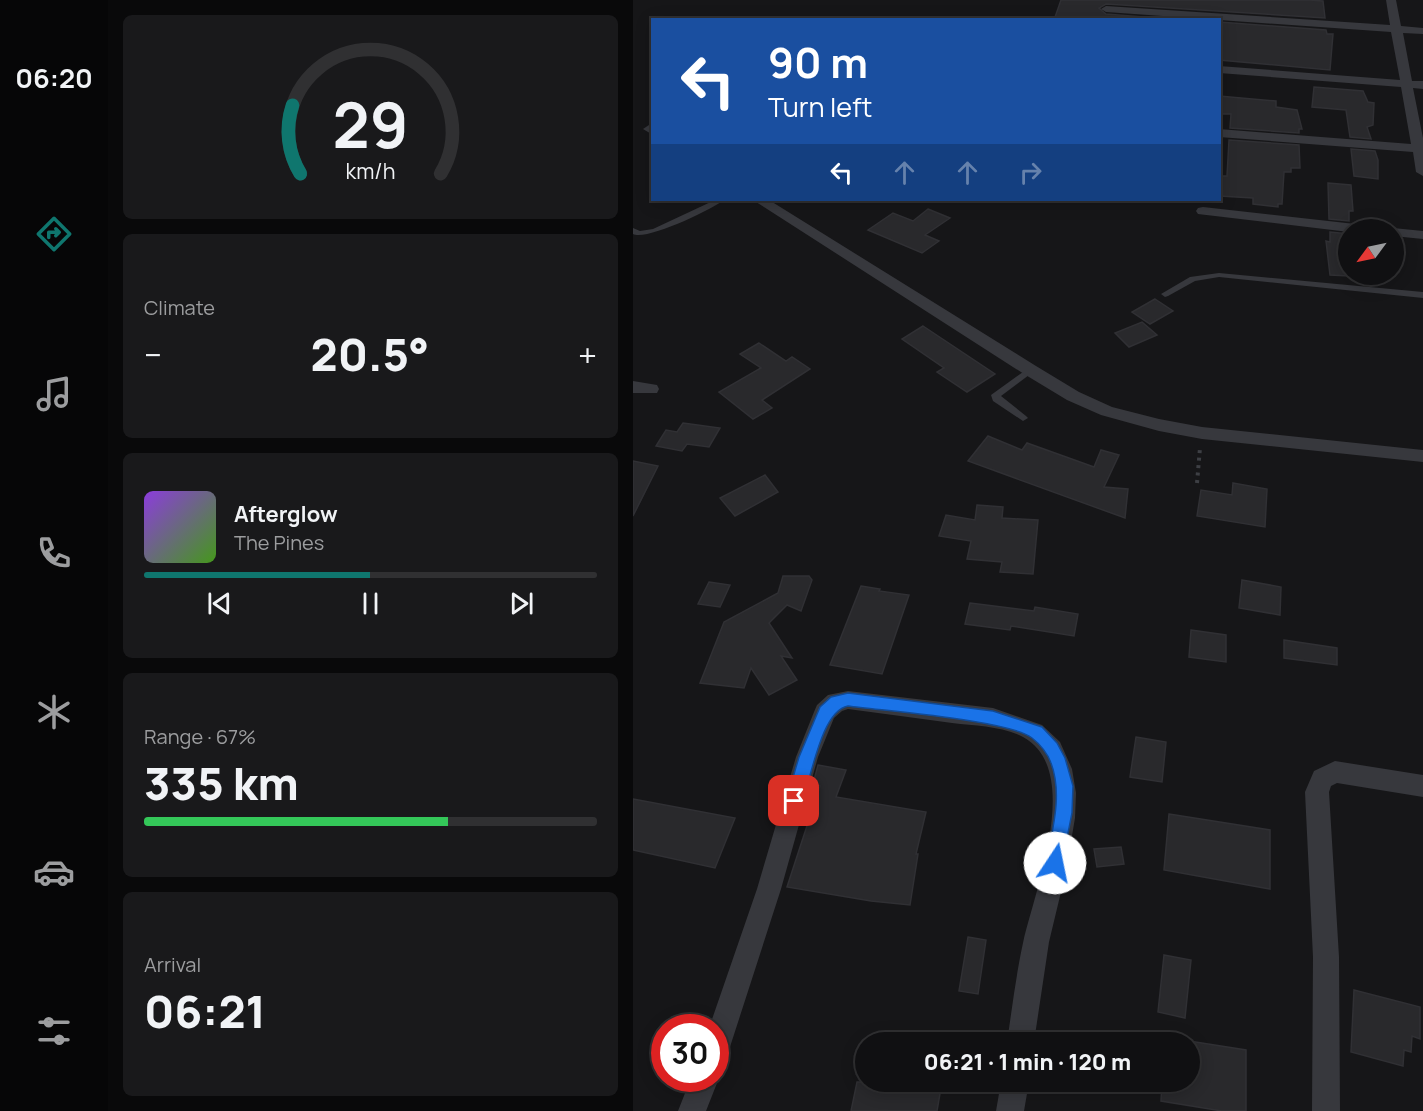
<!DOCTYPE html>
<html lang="en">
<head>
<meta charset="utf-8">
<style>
  :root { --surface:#101012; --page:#19191b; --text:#f1f3f6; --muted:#9c9d9f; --line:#303032; --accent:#0f766e }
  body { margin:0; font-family:Manrope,sans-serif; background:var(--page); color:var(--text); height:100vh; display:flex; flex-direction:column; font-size:22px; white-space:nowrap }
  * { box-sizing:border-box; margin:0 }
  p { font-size:20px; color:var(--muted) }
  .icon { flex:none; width:33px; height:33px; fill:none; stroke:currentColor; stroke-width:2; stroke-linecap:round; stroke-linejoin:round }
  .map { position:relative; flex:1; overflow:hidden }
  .panel { display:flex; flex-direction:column; gap:15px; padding:15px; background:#09090a; width:525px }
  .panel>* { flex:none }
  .guide { position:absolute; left:18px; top:18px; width:570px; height:183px; border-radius:0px; box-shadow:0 3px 15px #0003,0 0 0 2px var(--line); background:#1a4fa0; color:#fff; overflow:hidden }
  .needle { width:39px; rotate:237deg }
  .controls { position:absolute; left:705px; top:219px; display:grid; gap:12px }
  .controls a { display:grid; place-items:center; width:66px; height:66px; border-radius:50%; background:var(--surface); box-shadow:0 3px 15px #0003,0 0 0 2px var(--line); font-size:30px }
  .speed { position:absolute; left:18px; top:1014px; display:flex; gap:12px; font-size:30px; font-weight:700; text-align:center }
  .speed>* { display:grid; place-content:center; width:78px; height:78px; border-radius:50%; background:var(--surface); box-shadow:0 3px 15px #0003,0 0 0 2px var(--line); line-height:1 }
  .speed .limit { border:9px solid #d22; background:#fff; color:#111 }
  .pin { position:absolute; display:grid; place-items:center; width:51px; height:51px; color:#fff; margin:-26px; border-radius:12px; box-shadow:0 3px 9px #0006 }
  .me { position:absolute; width:66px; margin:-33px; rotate:11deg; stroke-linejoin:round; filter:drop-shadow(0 0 4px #0008) }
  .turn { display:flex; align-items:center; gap:21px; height:126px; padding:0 18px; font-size:27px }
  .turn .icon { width:78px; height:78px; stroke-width:2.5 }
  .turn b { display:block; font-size:42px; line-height:51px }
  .lanes { display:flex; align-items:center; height:57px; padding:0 18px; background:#0003; justify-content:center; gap:30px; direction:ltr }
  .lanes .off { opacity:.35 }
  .big { font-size:45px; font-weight:800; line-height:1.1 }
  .panel .card { flex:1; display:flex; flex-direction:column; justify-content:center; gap:9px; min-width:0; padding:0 21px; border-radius:9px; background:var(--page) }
  .panel .dial { align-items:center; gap:0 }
  .dial svg { height:156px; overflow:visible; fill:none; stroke:var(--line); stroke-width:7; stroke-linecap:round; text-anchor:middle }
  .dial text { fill:var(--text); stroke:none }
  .song { display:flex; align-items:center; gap:18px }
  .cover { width:72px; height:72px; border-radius:9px; background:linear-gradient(135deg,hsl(270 70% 55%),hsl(100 70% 35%)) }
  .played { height:6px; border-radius:3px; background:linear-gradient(90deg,var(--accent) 50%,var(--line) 50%) }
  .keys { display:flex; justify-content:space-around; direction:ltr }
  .heat { display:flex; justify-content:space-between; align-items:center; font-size:33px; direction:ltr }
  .charge { height:9px; border-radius:4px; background:linear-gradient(90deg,#34c759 67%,var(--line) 0) }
  .trip { position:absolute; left:222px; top:1032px; width:345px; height:60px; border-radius:30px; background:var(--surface); box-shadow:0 3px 15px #0003,0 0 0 2px var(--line); font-weight:800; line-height:60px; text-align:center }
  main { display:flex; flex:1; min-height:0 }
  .tabs { display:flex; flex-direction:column; width:108px; justify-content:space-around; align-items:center; background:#060607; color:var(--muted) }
  .tabs .icon { width:42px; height:42px }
  .tabs .active { color:var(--accent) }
  .tabs b { font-size:27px; color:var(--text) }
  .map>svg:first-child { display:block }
</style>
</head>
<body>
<main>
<nav class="tabs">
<b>06:20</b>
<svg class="icon active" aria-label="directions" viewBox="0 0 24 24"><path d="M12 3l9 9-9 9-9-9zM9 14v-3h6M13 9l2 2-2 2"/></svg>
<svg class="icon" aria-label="music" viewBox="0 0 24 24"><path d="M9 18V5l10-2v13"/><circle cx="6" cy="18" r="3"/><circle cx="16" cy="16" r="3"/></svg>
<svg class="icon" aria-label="phone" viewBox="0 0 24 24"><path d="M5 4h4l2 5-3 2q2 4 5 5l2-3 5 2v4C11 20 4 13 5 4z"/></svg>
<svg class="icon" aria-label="climate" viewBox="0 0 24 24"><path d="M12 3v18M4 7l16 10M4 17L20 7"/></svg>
<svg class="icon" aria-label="car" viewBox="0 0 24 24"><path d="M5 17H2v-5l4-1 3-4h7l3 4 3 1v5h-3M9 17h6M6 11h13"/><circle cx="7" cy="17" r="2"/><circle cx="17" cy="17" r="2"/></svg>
<svg class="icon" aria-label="filters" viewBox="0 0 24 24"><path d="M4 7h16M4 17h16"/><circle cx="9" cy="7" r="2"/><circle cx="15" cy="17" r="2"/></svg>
</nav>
<section class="panel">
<div class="card dial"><svg viewBox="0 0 100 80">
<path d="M14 69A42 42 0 1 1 86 69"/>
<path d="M14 69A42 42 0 0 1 10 34" stroke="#0f766e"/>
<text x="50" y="56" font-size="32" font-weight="700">29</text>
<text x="50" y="72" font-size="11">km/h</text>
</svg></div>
<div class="card"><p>Climate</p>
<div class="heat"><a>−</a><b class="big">20.5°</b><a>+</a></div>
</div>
<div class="card">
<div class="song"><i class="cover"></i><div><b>Afterglow</b><p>The Pines</p></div></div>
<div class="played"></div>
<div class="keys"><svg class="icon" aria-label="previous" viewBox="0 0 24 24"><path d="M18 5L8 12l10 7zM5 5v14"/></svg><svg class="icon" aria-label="pause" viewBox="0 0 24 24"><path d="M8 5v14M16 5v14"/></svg><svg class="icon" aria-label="next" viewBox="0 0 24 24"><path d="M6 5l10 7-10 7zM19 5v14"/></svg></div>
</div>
<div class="card"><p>Range · 67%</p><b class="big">335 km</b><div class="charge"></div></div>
<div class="card"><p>Arrival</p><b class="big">06:21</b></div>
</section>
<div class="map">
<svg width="790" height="1111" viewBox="0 0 790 1111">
  <rect width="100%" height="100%" fill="#161618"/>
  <g fill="#29292c" stroke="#303034" stroke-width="1.5">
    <polygon points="428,0 676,0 690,1 692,18 473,4 466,8 473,14 548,20 421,20"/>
    <polygon points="586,22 693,30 694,34 700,34 697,70 586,60"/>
    <polygon points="681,87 730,91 735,102 741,103 740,125 734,127 738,139 717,137 713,110 679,107"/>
    <polygon points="586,96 643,101 643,107 664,110 669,129 666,129 666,133 597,128 598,114 586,114"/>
    <polygon points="596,140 666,145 667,168 658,168 658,172 651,172 649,204 645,204 645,207 620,204 620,198 587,196 587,176 594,176"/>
    <polygon points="718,149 742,151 745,160 745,179 721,176"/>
    <polygon points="695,183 718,185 720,211 716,211 716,221 696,219"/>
    <polygon points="295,209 317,218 292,235 306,241 289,253 235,230 260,213 280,221"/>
    <polygon points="697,232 716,234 716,276 697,275 693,241 697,242"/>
    <polygon points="522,299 540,311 517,324 499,312"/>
    <polygon points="509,322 524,335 496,347 482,333"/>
    <polygon points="290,326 362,374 334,392 304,372 311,368 269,339"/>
    <polygon points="126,343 153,361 159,357 177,369 129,400 139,408 120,419 86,392 128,368 107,354"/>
    <polygon points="50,423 87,428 76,447 54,444 49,451 23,446 33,430 44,432"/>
    <polygon points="355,436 389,450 394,443 461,467 468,450 486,455 471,487 495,489 492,518 335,461"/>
    <polygon points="0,461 25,466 0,516"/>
    <polygon points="132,475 145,492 102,516 87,498"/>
    <polygon points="600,483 634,489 632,527 564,516 568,490 599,495"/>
    <polygon points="344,505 370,507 369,518 405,520 400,574 367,572 369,562 334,559 338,541 306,536 313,515 342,520"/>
    <polygon points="150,576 176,576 179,580 168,611 154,605 136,623 159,658 148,656 164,680 136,695 118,668 111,688 67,683 91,622 145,593"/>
    <polygon points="609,580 648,587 647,615 606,608"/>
    <polygon points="76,582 97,585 87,607 65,604"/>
    <polygon points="228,586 247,589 246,591 276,595 249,674 197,665"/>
    <polygon points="337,603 401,611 402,607 445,614 441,636 378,626 377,630 332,624"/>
    <polygon points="558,630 593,635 593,662 556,657"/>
    <polygon points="651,640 704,648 704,665 651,658"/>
    <polygon points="503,737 533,742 529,782 497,777"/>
    <polygon points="185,765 213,770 203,797 293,812 283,854 285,854 277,905 238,901 154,887 187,786 180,784"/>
    <polygon points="0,799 102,818 82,868 0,850"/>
    <polygon points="536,814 637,830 637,889 531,870"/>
    <polygon points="488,847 491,864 464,867 461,849"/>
    <polygon points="335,937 353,940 345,994 326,991"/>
    <polygon points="531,955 558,960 552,1018 525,1012"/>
    <polygon points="721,990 787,1007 787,1039 779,1036 778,1052 771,1050 770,1066 718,1052"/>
    <polygon points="556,1041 613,1050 613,1111 589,1111 528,1101 529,1082 556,1082"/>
    <polygon points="224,1082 309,1082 304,1111 218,1111"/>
  </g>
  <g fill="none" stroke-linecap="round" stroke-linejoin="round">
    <polyline stroke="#3d3f44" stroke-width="4" stroke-dasharray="3 4.5" stroke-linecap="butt" points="564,483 567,448"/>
    <g fill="#37383d" fill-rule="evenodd">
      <path d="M 82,200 L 91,200 C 78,210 13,241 0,234 L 0,228 L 7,231 L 20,229 Z"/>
      <polygon points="586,273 790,292 790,298 586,277 562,281 535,296 532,297 528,294 557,277"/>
      <polygon points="397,367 400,368 400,372 368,396 393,416 395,418 390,421 360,401 358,395"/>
    </g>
    <g fill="#37383d" fill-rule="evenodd">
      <polygon points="753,0 763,0 768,26 790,28 790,34 770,33 779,81 790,81 790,89 780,88 790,138 790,176 783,172 780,152 586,137 586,129 778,144 768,87 586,73 586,66 767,80 758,32 473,12 468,9 473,6 757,25"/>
      <polygon points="16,125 20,126 20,135 10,129"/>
      <polygon points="120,200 136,200 403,366 446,392 479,407 526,419 569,427 790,450 790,462 569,439 526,431 468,415 434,400 391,374"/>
      <polygon points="570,207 740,226 747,230 716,230 716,232 565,214 563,211 565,208"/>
      <polygon points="760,228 790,231 790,239 760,236 760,230 755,230"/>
      <polygon points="0,381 24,385 26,389 24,393 0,393"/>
      <path d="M 215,691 L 360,708 L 409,725 L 427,742 L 439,769 L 443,793 L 442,818 L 433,871 L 416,942 L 401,1042 L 374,1042 C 379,1009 383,975 390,943 C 401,892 451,770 390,737 C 369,726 343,726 319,723 C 285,718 250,714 215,709 L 209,711 L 201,718 L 185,757 L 148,889 L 96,1050 L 92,1060 L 82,1064 L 82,1028 L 76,1028 L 124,889 L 163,757 L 181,712 L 184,705 L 195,695 Z"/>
      <polygon points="702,761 790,775 790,797 704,783 698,786 696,792 706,957 707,1111 679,1111 680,957 672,792 681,771"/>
      <polygon points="82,1070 86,1078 73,1111 45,1111 58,1078 82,1078"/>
      <polygon points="368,1082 396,1082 391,1111 363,1111"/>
    </g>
  </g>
  <path fill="#1a73e8" stroke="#114b97" stroke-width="1.5" d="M 215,693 L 360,711 L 409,727 L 424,743 L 432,758 L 440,786 L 439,813 L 428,869 L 422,871 L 415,869 L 413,863 C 419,831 430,795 418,763 C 415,754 407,744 399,738 C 376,720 251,711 215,706 C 187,711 178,783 167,807 L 161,809 L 156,807 L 153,801 L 166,757 L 187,707 L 198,697 Z"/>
</svg>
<div class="controls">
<a><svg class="needle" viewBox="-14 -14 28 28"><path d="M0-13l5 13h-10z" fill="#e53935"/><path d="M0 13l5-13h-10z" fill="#9c9d9f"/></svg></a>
</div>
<div class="speed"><div class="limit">30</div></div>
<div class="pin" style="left:161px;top:801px;background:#d93025"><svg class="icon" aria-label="arrive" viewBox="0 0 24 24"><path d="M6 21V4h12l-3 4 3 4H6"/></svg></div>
<svg class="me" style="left:422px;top:863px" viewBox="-20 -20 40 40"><circle r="19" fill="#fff"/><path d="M0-13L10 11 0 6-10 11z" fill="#1a73e8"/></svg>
<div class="trip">06:21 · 1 min · 120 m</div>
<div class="guide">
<div class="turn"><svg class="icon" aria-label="left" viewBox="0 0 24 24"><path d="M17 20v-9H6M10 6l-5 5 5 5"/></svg><div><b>90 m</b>Turn left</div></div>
<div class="lanes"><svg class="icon" aria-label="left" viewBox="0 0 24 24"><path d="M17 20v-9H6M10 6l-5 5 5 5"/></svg><svg class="icon off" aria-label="ahead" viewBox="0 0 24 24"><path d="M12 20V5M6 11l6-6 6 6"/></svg><svg class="icon off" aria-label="ahead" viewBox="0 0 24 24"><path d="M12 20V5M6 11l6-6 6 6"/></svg><svg class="icon off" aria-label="right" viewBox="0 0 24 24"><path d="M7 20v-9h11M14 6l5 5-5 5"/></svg></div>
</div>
</div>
</main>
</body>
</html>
